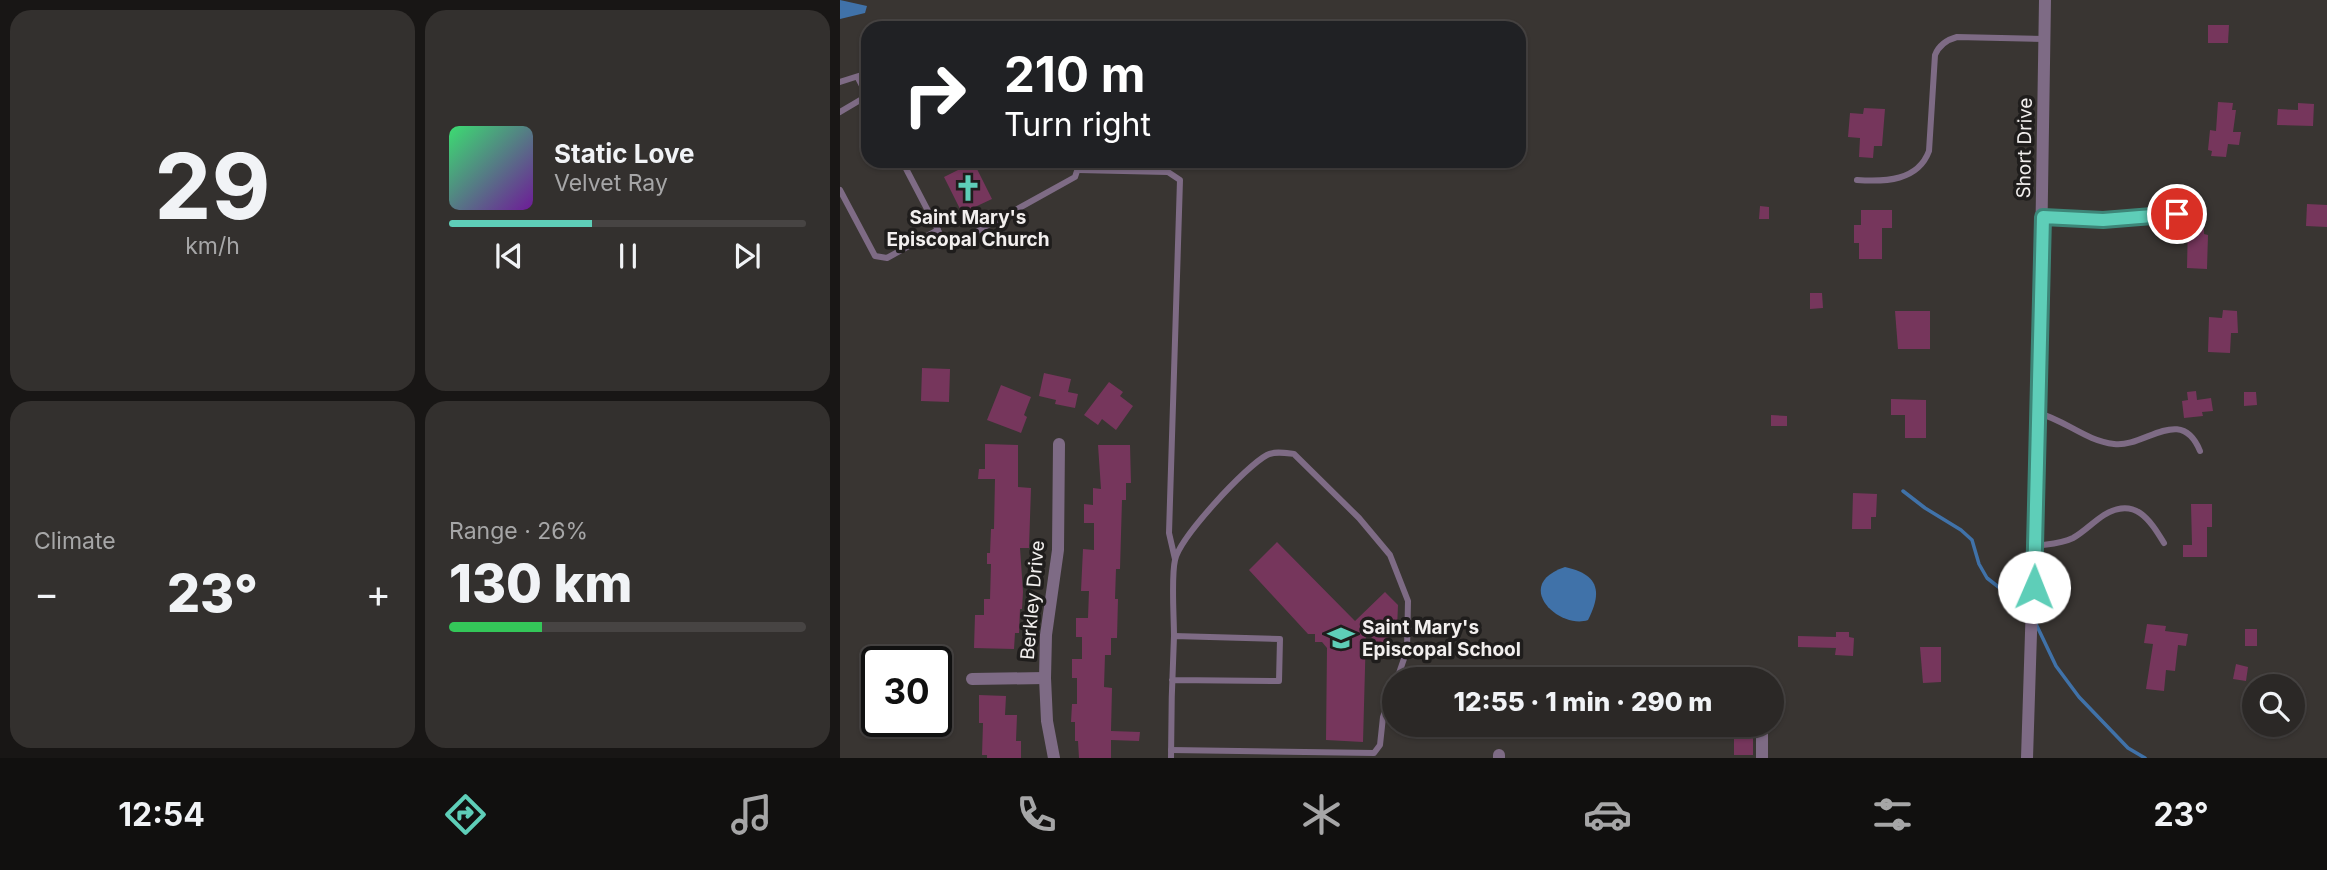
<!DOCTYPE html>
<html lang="en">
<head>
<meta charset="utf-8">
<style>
  :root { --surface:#2b2826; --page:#33302e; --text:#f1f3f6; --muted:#a6a6a7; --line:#474443; --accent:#5eceb8 }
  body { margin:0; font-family:Inter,sans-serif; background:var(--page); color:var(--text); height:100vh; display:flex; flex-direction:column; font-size:26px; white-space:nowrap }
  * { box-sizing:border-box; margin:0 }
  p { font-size:23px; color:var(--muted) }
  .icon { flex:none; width:38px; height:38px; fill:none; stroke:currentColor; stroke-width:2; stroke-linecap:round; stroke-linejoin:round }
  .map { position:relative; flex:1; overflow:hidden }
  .sheet { display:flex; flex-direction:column; gap:10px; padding:10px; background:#181615; width:840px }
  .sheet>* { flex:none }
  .hud { position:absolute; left:21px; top:21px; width:665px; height:147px; border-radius:21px; box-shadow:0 2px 5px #0004,0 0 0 2px var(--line); background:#202124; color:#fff; overflow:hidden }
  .controls { position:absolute; left:1402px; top:674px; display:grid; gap:14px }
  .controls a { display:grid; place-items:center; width:63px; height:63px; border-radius:50%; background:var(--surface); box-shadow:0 2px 5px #0004,0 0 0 2px var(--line); font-size:35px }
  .speed { position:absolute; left:21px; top:646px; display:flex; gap:14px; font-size:35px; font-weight:700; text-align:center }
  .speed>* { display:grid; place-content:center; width:91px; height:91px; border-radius:50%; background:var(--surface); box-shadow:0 2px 5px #0004,0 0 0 2px var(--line); line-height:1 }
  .speed .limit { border:4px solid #111; border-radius:10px; background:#fff; color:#111 }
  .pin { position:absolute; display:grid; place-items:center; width:60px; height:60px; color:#fff; margin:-30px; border:4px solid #fff; border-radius:50%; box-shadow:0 2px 7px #0007 }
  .me { position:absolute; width:77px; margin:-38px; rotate:1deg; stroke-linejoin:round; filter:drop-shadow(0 0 5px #0008) }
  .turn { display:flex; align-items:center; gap:24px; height:147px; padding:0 28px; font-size:32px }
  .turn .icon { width:91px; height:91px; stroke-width:2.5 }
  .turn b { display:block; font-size:49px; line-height:60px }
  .big { font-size:52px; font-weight:800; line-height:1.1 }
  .sheet .widget { flex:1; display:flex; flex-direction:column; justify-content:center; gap:10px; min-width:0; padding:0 24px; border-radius:21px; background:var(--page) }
  .sheet .dial { align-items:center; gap:0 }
  .dial b { font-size:91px; line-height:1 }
  .song { display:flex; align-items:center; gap:21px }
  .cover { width:84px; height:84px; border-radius:10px; background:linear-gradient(135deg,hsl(140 70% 55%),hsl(280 70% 35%)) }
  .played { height:7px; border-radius:4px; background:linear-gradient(90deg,var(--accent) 40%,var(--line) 40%) }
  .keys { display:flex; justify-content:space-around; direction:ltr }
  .heat { display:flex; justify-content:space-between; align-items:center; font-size:38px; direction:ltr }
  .charge { height:10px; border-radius:5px; background:linear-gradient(90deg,#34c759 26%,var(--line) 0) }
  .sheet .tiles { flex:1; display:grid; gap:10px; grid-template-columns:repeat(2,1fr) }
  .trip { position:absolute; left:542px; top:667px; width:402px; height:70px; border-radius:35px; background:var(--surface); box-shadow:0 2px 5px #0004,0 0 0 2px var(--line); font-weight:800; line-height:70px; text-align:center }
  .tabs { display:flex; height:112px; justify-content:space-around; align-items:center; background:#11100f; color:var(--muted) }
  .tabs .icon { width:49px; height:49px }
  .tabs .selected { color:var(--accent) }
  .tabs b { font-size:32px; color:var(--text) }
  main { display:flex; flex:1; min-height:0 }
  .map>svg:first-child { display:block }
</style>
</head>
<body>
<main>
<section class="sheet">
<div class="tiles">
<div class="widget dial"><b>29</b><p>km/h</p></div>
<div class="widget">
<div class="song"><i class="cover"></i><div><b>Static Love</b><p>Velvet Ray</p></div></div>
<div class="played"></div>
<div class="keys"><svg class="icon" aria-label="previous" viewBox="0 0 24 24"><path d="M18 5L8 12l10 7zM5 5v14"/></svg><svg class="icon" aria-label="pause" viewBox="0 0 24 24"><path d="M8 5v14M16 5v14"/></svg><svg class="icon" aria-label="next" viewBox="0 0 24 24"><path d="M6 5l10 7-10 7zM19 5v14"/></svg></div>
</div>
<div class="widget"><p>Climate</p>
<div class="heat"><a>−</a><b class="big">23°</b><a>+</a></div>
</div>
<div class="widget"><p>Range · 26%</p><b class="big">130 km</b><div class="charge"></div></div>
</div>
</section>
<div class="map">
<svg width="1487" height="758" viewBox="0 0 1487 758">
  <rect width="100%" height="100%" fill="#393532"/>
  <g fill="#4072a9">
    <polygon points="0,0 27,6 25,13 0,19"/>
    <path d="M 725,567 C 758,574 763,591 748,620 C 720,630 671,585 725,567 Z"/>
  </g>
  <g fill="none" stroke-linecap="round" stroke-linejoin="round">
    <g stroke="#4072a9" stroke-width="3.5">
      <polyline points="1063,491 1085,508 1121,530 1132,540 1139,564 1147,578 1179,603 1188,612"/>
      <polyline points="1196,624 1216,666 1239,697 1288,748 1305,758"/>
    </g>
  </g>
  <g fill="#76365c">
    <polygon points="1368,25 1389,25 1388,43 1368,43"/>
    <polygon points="1378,102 1393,103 1392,110 1396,110 1393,132 1401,132 1399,145 1388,144 1386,157 1371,156 1372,151 1368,150 1370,130 1376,131"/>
    <polygon points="1458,103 1474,104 1473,126 1437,125 1438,109 1458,110"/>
    <polygon points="1024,108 1045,109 1042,146 1034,146 1033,158 1019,157 1020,138 1008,137 1010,113 1023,114"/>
    <polygon points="119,161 133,161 152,199 122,213 104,177 122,168"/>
    <polygon points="1467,204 1487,205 1487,227 1466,226"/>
    <polygon points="920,206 929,207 929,219 919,219"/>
    <polygon points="1021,210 1052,210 1052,228 1042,228 1042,259 1019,259 1019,243 1014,243 1014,225 1021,225"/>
    <polygon points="1348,221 1364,222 1364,234 1368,235 1367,269 1347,268"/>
    <polygon points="970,293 982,293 983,308 970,309"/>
    <polygon points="1383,310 1397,311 1398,333 1391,333 1390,353 1368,352 1369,317 1382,318"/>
    <polygon points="1055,311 1090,311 1090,349 1058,349"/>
    <polygon points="82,368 110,369 109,402 81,401"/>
    <polygon points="204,373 231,379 228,392 238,394 235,408 215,404 216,400 199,396"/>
    <polygon points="269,382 283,392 280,396 293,406 276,430 262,419 258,425 244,415"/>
    <polygon points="161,385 191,397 184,415 187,417 181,433 147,420"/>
    <polygon points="1356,391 1357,400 1371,398 1373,411 1362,412 1363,416 1344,418 1342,401 1348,400 1347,392"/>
    <polygon points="1404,392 1416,392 1417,405 1404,406"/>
    <polygon points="1051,399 1086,400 1086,438 1065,438 1065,415 1051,415"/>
    <polygon points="931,415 947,416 947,426 931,426"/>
    <polygon points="145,444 178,445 178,487 191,488 189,548 180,548 183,592 182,609 180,609 179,633 175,633 174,649 134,648 135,615 144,615 144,599 150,599 151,564 147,564 147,553 150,553 151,529 154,529 155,479 138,479 139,469 145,469"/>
    <polygon points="258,445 290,445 291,483 286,483 286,500 282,500 280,569 276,569 275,599 278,599 277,638 271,638 271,655 265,655 264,687 272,688 271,731 300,732 299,741 271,740 271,758 239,758 238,741 235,741 235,722 231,722 232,704 237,704 237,678 232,678 232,659 242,659 242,637 236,637 236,618 248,618 249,591 241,591 243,549 254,550 254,523 244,523 244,504 253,505 253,488 261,489"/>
    <polygon points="1013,493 1037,494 1036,517 1031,517 1031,529 1012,529"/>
    <polygon points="1351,504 1372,504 1372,527 1367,527 1367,557 1343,557 1343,545 1352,545"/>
    <polygon points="437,542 515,621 545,592 558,605 557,629 540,646 526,632 523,742 486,740 487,648 482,642 475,642 475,634 468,634 409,570"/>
    <polygon points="1307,624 1326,626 1325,631 1348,634 1346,646 1338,645 1335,671 1326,670 1324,691 1306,689 1313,644 1304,643"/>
    <rect x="1405" y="629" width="12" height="17"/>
    <polygon points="996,632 1009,632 1009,637 1014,638 1013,656 995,655 996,648 958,647 958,636 996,637"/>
    <polygon points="1080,647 1101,647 1101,682 1083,683"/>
    <polygon points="1396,664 1408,667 1406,681 1393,679"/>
    <polygon points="139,695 166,696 165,715 177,715 176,741 181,741 181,758 147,758 147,755 142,755 143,723 139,723"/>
    <rect x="894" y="738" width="19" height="17"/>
  </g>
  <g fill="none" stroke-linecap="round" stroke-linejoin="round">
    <g stroke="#7e6b85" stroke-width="6">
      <polyline points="138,28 149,23 161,25 163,28"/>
      <polyline points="18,78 28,97"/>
      <polyline points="0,82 28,73"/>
      <polyline points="0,112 27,96"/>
      <polyline points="62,161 98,230"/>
      <polyline points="238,170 328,172 340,180 329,533 335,559"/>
      <path d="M 1017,180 C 1045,182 1078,181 1089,151 L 1095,55 C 1099,45 1106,40 1117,37 L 1205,39"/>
      <polyline points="0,190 35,256 47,258 98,230 104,242 116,243 235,177 239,165 237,161"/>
      <polyline points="1203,217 1263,221 1352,214"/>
      <path d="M 1198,413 C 1225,420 1246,441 1274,444 C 1305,448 1341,404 1360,451"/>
      <path d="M 1195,546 C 1207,544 1221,544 1233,538 C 1244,532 1253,522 1264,515 C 1295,496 1310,520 1324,543"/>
      <path d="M 334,636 C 334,617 331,577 335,560 C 340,537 406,466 427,455 C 435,451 445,453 454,454 L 519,518 L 550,555 L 568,601 L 567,650 L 557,679"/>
      <polyline points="331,750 534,753 540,745 543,717 555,686"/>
      <path d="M 331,758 C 331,717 332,677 334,636 L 440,639 L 439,681 L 332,680"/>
    </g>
    <g stroke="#7e6b85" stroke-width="12">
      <polyline points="132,679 205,678"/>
      <polyline points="214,758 207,721 205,678 206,635 218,550 219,444"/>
      <polyline points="659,758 659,755"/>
      <polyline points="922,758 922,732"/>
      <polyline points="1187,758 1199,383 1205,0"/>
    </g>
  </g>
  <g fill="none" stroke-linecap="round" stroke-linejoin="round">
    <defs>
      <polyline id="route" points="1194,587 1203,217 1263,220 1337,214"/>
    </defs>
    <use href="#route" stroke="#3d8678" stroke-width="18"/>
    <use href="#route" stroke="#5eceb8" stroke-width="12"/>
  </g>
  <defs>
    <symbol id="church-bare" viewBox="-9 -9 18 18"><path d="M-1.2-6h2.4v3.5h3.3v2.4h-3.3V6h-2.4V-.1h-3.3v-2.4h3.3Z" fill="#5eceb8" stroke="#1f1d1c" stroke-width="2.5" paint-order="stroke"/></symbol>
    <symbol id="school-bare" viewBox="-9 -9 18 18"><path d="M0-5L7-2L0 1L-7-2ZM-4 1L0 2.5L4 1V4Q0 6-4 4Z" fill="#5eceb8" stroke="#1f1d1c" stroke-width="2.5" paint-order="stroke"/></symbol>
  </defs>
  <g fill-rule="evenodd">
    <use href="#church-bare" x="109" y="169" width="38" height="38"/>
    <use href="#school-bare" x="482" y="619" width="38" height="38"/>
  </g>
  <g text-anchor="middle" stroke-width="7" stroke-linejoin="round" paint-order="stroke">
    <g font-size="19" fill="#f2efee" stroke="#1f1d1c">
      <text transform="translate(1184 148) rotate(-89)" y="7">Short Drive</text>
      <text transform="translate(192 600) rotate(-85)" y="7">Berkley Drive</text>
    </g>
    <g font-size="19" font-weight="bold" fill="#f2efee" stroke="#1f1d1c">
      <text x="128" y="224">Saint Mary's<tspan x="128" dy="22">Episcopal Church</tspan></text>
      <text x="522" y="634" text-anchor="start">Saint Mary's<tspan x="522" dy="22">Episcopal School</tspan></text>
    </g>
  </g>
</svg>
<div class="controls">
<a><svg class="icon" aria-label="search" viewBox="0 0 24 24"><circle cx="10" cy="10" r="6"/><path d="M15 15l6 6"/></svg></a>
</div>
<div class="speed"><div class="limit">30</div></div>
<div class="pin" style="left:1337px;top:214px;background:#d93025"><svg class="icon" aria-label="arrive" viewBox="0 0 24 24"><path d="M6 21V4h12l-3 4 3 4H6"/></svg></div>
<svg class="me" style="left:1194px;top:587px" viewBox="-20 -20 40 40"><circle r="19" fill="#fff"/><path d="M0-13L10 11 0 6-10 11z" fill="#5eceb8"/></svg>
<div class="trip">12:55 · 1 min · 290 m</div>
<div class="hud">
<div class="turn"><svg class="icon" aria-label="right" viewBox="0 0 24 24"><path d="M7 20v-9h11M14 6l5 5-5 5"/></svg><div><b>210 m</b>Turn right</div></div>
</div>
</div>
</main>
<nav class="tabs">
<b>12:54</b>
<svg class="icon selected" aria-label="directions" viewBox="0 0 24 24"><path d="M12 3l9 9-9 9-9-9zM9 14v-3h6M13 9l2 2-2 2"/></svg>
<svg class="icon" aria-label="music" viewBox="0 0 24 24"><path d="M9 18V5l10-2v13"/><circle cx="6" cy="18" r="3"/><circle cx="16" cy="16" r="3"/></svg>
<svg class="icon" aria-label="phone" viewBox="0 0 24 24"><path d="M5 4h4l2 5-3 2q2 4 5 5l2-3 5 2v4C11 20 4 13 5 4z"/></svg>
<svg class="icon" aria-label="climate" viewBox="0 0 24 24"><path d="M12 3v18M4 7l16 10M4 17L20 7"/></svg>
<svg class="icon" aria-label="car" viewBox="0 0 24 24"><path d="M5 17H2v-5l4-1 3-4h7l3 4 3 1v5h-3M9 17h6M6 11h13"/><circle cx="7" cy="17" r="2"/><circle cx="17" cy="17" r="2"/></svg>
<svg class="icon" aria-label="filters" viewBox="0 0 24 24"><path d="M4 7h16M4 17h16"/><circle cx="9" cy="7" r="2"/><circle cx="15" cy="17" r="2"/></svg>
<b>23°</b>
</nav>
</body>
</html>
